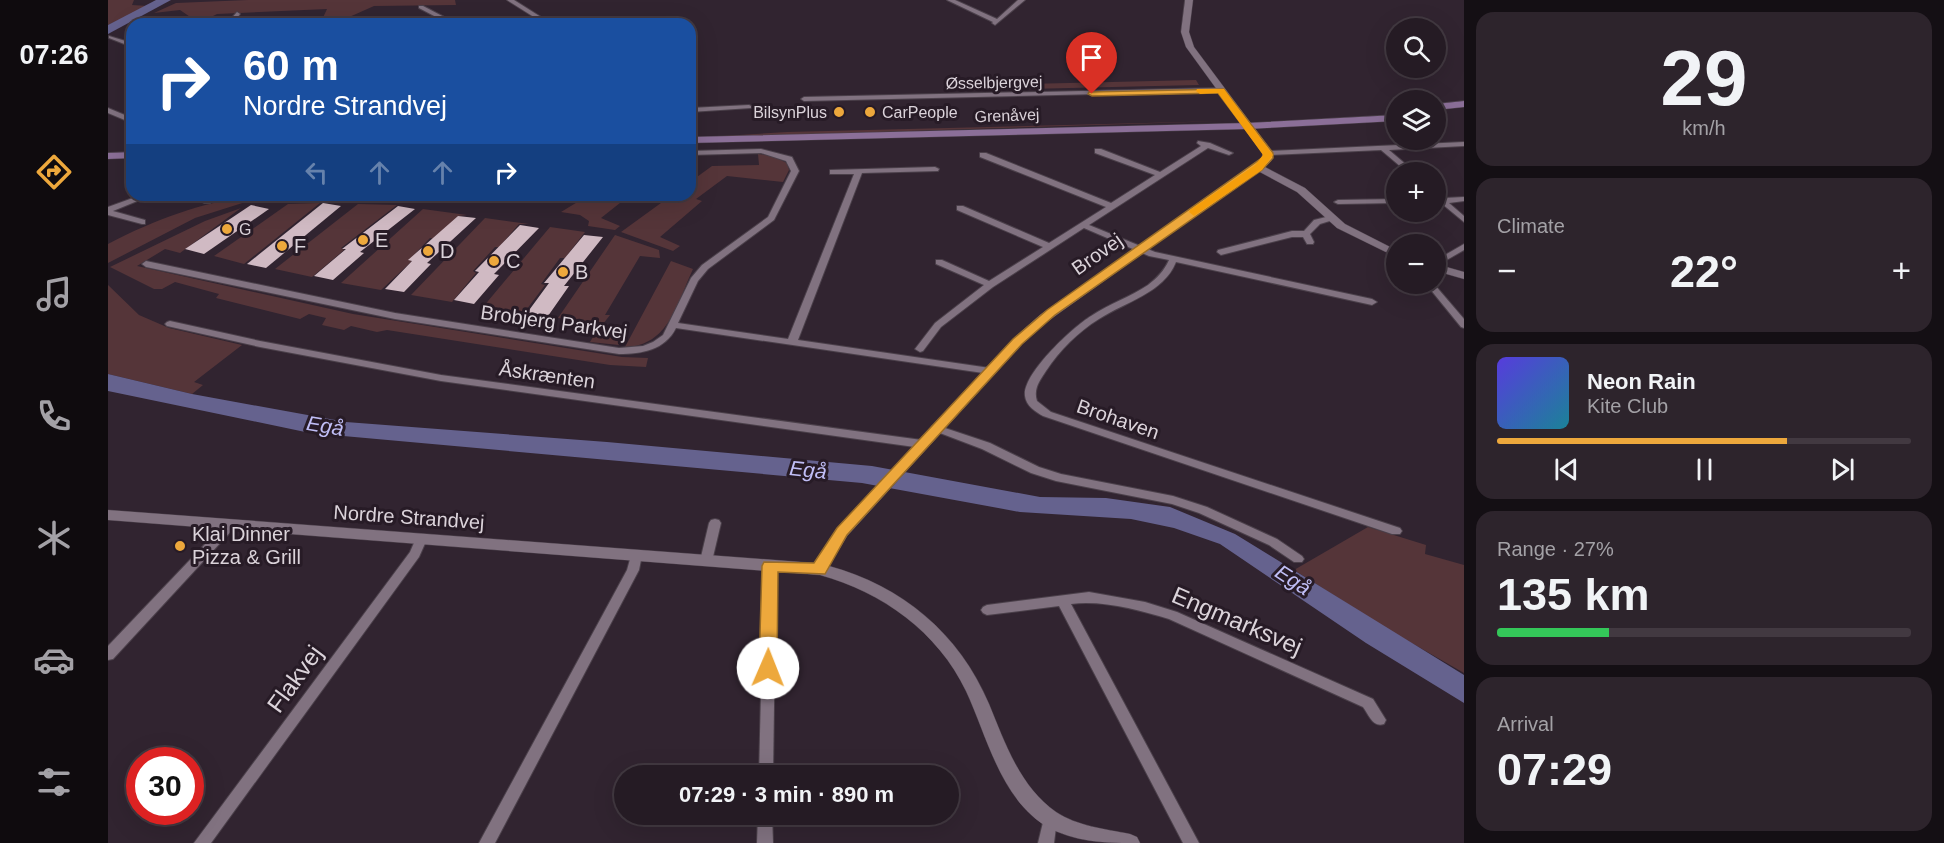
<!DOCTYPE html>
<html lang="en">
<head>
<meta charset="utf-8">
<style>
  :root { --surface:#251b24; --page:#2d242c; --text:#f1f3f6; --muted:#a3a1a6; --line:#423941; --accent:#eda83c }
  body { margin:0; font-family:Helvetica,sans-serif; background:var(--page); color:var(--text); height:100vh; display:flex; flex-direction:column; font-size:22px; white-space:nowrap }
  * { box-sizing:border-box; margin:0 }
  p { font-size:20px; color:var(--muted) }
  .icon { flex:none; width:33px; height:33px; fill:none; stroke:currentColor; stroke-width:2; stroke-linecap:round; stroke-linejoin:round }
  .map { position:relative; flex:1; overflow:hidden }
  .sheet { display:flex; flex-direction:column; gap:12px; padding:12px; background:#140f14; width:480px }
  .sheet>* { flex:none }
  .banner { position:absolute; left:18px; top:18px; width:570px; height:183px; border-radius:18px; box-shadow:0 6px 24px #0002,0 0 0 2px var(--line); background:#1a4fa0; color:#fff; overflow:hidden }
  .buttons { position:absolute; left:1278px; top:18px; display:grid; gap:12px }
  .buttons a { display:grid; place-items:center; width:60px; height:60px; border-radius:50%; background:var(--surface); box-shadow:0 6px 24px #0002,0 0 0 2px var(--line); font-size:30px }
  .speed { position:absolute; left:18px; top:747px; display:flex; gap:12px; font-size:30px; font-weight:700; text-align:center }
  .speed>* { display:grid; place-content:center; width:78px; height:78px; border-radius:50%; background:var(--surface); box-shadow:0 6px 24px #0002,0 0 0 2px var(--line); line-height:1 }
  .speed .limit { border:9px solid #d22; background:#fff; color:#111 }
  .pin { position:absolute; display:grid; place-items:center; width:51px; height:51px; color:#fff; margin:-62px -26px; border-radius:50% 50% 50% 0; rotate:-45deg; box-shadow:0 0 6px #0007 }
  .pin .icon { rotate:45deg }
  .me { position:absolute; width:66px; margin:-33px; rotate:1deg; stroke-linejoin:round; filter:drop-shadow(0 0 4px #0008) }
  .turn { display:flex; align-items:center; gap:21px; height:126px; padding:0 18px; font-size:27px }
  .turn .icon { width:78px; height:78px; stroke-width:2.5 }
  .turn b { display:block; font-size:42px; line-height:51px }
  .lanes { display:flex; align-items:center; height:57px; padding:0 18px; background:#0003; justify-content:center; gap:30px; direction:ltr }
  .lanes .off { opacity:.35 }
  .big { font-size:45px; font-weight:700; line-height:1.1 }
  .sheet .tile { flex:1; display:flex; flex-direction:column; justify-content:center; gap:9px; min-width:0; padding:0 21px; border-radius:18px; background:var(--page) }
  .sheet .dial { align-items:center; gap:0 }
  .dial b { font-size:78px; line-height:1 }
  .song { display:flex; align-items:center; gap:18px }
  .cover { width:72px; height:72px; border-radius:9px; background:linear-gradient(135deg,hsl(250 70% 55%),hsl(190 70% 35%)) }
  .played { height:6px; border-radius:3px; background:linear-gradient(90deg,var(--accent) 70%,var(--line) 70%) }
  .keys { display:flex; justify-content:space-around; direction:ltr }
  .heat { display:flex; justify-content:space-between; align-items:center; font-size:33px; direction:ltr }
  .charge { height:9px; border-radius:4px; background:linear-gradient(90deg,#34c759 27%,var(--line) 0) }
  .trip { position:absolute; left:506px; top:765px; width:345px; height:60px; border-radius:30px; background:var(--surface); box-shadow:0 6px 24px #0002,0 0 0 2px var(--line); font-weight:700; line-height:60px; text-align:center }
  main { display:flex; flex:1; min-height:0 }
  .tabs { display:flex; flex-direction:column; width:108px; justify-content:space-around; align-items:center; background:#0f0b0e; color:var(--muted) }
  .tabs .icon { width:42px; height:42px }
  .tabs .active { color:var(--accent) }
  .tabs b { font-size:27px; color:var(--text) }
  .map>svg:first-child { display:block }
</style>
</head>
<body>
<main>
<nav class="tabs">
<b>07:26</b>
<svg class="icon active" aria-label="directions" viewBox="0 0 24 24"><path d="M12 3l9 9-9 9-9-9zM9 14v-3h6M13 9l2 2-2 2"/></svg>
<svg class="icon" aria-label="music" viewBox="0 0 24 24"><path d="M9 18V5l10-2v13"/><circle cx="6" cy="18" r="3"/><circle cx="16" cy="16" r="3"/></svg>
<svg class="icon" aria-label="phone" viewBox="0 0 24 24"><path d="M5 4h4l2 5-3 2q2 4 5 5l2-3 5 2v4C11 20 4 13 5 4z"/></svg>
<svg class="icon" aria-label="climate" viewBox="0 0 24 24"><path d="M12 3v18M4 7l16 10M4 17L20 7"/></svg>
<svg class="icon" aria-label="car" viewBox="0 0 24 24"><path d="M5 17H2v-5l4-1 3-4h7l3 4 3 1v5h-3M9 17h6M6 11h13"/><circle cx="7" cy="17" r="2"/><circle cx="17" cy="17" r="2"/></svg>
<svg class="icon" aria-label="filters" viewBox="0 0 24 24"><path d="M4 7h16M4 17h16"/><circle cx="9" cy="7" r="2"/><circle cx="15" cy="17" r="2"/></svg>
</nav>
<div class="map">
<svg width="1356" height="843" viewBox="0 0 1356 843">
  <rect width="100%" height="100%" fill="#312430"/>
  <g fill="#553539">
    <polygon points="0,0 26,0 24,5 40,6 0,25"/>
    <polygon points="140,0 347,0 348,5 266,6 239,18 238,24 212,24 219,9 109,14 91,23 72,10 46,13 68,3"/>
    <polygon points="1088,80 1091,85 875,90 875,85"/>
    <polygon points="1116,121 582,138 679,132"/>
    <polygon points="650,154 664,156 679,163 681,170 675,182 619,176 588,199 594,201 552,237 572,246 565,251 513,232 564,195 582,195 582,182 604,166 651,165"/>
    <path d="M 146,195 L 287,195 L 282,201 L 147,199 L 87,218 L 0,263 L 0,244 C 50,218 90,204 146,195 Z"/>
    <polygon points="481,195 522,195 493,218 512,226 507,230 480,226 481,221 472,215 453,212"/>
    <polygon points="212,203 136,264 106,256 180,204"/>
    <polygon points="250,204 289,205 233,248 236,250 204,277 167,269"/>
    <polygon points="133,208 72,253 57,249 29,266 245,314 514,357 540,358 538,367 502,365 279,330 269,332 243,326 236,330 214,325 218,318 201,314 192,319 108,298 111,294 67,282 54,289 46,289 2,267 97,221"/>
    <polygon points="315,209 359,215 350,216 327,239 322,238 301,260 304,261 273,290 233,283"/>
    <polygon points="377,218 421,224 411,224 391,247 387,247 365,271 368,273 344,302 303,295"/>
    <polygon points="442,227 477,232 457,258 452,258 433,284 437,285 416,313 375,307"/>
    <polygon points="507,235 551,250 552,258 532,256 497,315 502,315 495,324 450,318"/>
    <path d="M 563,261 L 585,269 C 569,303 561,346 517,347 Z"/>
    <polygon points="0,285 31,315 61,328 134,345 86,382 95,385 84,394 0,374"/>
    <polygon points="492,325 520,329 511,345 482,342"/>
    <polygon points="1260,527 1318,545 1317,554 1356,565 1356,673 1281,630 1186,570"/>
  </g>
  <polygon fill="#65628e" points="0,374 84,394 238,422 499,442 764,466 932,497 998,498 1062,507 1127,534 1356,675 1356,703 1258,643 1112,544 1066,528 1023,519 912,512 754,483 202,433 0,391"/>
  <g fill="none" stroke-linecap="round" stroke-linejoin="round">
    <polygon fill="#65628e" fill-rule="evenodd" points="48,0 63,0 0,34 0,25"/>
  </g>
  <g fill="#d0bac3">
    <polygon points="215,203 233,206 158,268 139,264"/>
    <polygon points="143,205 161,209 96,254 77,249"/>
    <polygon points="290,206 307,209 252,252 256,253 225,280 206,276 238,249 234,249"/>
    <polygon points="350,216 368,218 319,263 323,264 296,292 277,289 304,261 300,260"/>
    <polygon points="412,225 431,228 386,274 391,275 366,304 346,300 371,272 367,271"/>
    <polygon points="476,235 495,237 456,286 461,286 440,316 419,313 441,283 436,283"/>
  </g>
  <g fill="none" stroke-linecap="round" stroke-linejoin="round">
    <defs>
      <g id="minor">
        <polygon points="399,0 406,0 444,24 437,24"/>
        <polygon points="839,0 847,0 889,19 910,0 917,0 887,25 884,23 885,22"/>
        <polygon points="311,6 315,6 338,18 324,24 315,24 330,18 311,8"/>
        <polygon points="129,12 132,14 129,18 168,19 171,21 170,24 123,21 122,20"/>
        <path d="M 253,17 L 264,23 L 265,24 C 259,24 254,24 250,19 Z"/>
        <polygon points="1,36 24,43 24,47 1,38"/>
        <polygon points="1112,88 1114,89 1114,91 696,101 693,99 696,97"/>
        <polygon points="641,105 643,106 643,108 582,112 582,108"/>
        <polygon points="0,108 24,118 24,123 0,113"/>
        <path d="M 1090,141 L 1102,143 L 1125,153 L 1121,155 L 1100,148 L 981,225 L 1047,252 L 1264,299 L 1269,302 L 1264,305 L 1068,262 C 1056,293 1017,302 991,319 C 970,332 952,350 938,371 C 932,380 925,389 929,401 L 943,412 L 1292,528 L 1294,531 L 1292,534 L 1284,534 L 935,416 C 928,412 918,406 917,396 C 914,374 965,327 983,316 C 1001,304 1022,297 1040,285 C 1049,278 1056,271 1061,260 L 1041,256 L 976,228 L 885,287 L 833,327 L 815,351 L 812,352 L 807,349 L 827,323 L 876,285 L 828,264 L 828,260 L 834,260 L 881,281 L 935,247 L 849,210 L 849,206 L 855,206 L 941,243 L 998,207 L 872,157 L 872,153 L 878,153 L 1003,203 L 1047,175 L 987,153 L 987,149 L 993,149 L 1052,172 L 1093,146 L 1089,143 Z"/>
        <polygon points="1356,142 1356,146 1281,150 1307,172 1299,172 1273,150 1160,155 1156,153 1160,151"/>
        <path d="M 653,149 L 684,157 L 691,171 L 666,220 L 600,269 L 590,281 L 570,323 L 680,339 L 746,174 L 722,174 L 722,170 L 827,167 L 831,169 L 830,171 L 754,173 L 690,340 L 882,368 L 886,369 L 887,371 L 886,373 L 882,374 L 568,328 C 557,350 534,354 511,354 L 287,319 L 38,267 L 34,264 L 38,261 L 287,313 L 511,348 L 535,346 L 545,342 L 555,335 L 583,278 L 594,265 L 660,217 L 683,171 L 678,161 L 653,153 L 582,155 L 582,151 Z"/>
        <polygon points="1328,193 1336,198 1356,197 1356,201 1341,203 1356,216 1356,222 1333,203 1329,203"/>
        <polygon points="33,195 44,195 5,211 37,220 37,224 34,224 0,215 0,207"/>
        <polygon points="82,195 93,195 103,201 102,203 96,203"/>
        <polygon points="1288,199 1288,203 1230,204 1226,202 1230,200"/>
        <polygon points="1222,216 1226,218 1225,220 1212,224 1202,234 1206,242 1205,244 1199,244 1195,237 1184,237 1113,255 1109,252 1110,250 1184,231 1196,231 1206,220"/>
        <polygon points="1356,244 1356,250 1337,261 1334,262 1330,259"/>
        <polygon points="1318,284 1326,284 1356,319 1356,328 1353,327"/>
        <polygon points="62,321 152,341 333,375 814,440 819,444 814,448 333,381 152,347 59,326 57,324 59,322"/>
        <polygon points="828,425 882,443 931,467 953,474 1065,496 1099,507 1169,539 1194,556 1196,559 1194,562 1186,562 1161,545 1091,513 1064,504 948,481 923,473 874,449 824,430 823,428 824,426"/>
        <polygon points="607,519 611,520 613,523 604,561 602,564 594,564 592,561 601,523 603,520"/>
        <polygon points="123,520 127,521 129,524 127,527 5,659 0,660 0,646 119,521"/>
        <polygon points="313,535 317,536 319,539 311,557 103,843 86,843 302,552 309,536"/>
        <polygon points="528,551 532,552 534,555 531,570 387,843 371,843 519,570 524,552"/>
        <polygon points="662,562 666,563 668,566 665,776 651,776 656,566 658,563"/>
        <path d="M 981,592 L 1037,602 L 1069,612 L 1265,699 L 1278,720 L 1276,724 C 1265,728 1261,715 1255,707 L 1061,619 C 1030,610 995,600 963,604 L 1091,843 L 1075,843 L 951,606 L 879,615 L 875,613 L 873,610 L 875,607 L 879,605 Z"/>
        <polygon points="942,812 947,814 949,819 946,843 930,843 937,814"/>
        <polygon points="650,814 664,814 665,843 649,843"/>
      </g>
      <g id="tertiary">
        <path d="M 1077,0 L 1085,0 L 1081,32 L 1086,47 L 1165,153 L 1163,161 L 1157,167 L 1197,188 L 1237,224 L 1288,250 L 1288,257 L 1229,228 L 1189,192 L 1150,171 L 940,321 L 914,344 L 739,536 L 721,566 C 794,586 851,633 881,704 C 897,743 912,787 948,812 C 969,826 997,829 1022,834 L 1029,837 L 1032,843 C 999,843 973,843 943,829 C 893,802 880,738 858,691 C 830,632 774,592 712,575 L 0,520 L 0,510 L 706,563 L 729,528 L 906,338 L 932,315 L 1153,160 L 1155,153 L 1078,47 L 1073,32 Z"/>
        <polygon points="1328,264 1356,272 1356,279 1328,271"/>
      </g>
      <g id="secondary">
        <polygon points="1356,101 1356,107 1328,110 1328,104"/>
        <polygon points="1288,115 1288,121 1139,129 582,143 582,137 1139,123"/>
        <polygon points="24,152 24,158 0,159 0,153"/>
      </g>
    </defs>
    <use href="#minor" stroke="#4b404a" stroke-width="2"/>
    <use href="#tertiary" stroke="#4b404a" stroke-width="1"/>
    <use href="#secondary" stroke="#4b404a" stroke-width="1"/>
    <use href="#minor" fill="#817280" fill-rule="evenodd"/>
    <use href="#tertiary" fill="#817280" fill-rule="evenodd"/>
    <use href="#secondary" fill="#8b6f98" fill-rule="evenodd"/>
  </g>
  <polygon fill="#eda83c" stroke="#9a6d27" stroke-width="1.5" points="1116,89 1165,153 1165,158 1154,170 947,315 914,344 739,535 717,574 670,572 669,668 666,673 654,673 651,668 654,566 656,562 706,563 729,528 905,339 939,310 1155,157 1155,153 1110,93 984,96 980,94 981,92"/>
  <polygon fill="#f59e0b" points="1089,89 1116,89 1165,155 1154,170 1086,216 1081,212 1082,210 1147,165 1155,155 1110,93 1092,94 1088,91"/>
  <g fill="#eda83c" stroke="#271b26" stroke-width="2">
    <circle cx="731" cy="112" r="6"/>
    <circle cx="762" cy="112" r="6"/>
    <circle cx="119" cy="229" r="6"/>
    <circle cx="255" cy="240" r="6"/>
    <circle cx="174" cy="246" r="6"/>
    <circle cx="320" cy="251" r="6"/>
    <circle cx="386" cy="261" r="6"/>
    <circle cx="455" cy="272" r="6"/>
    <circle cx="72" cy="546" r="6"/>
  </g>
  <g text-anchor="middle" stroke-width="6" stroke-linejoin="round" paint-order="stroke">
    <g font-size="16" fill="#dbd3da" stroke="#271b26">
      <text transform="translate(886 82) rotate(-1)" y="6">Øsselbjergvej</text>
      <text transform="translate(899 115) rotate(-2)" y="6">Grenåvej</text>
    </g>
    <g font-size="16" fill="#dbd3da" stroke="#271b26" text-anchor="start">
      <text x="719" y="118" text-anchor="end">BilsynPlus</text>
      <text x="774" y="118">CarPeople</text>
      <text x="131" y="235">G</text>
    </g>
    <g font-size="20" fill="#dbd3da" stroke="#271b26" text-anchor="start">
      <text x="267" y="247">E</text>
      <text x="186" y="253">F</text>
      <text x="332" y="258">D</text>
      <text x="398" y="268">C</text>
      <text x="467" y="279">B</text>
      <text x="84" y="541">Klai Dinner<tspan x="84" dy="23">Pizza &amp; Grill</tspan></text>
    </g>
    <g font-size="20" fill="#dbd3da" stroke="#271b26">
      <text transform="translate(989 254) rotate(-35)" y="7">Brovej</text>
      <text transform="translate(446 322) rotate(8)" y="7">Brobjerg Parkvej</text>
      <text transform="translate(439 375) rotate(8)" y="7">Åskrænten</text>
      <text transform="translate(1010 419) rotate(19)" y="7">Brohaven</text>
      <text transform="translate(301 517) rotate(4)" y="7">Nordre Strandvej</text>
    </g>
    <g font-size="21" font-style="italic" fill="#c0bef6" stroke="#271b26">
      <text transform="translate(217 426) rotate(10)" y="7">Egå</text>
      <text transform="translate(700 470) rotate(6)" y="7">Egå</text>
      <text transform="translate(1185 580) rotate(33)" y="7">Egå</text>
    </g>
    <g font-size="24" fill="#dbd3da" stroke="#271b26">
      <text transform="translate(1129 621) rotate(23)" y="8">Engmarksvej</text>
      <text transform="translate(187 679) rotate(-54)" y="8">Flakvej</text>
    </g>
  </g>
</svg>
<div class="buttons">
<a><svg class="icon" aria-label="search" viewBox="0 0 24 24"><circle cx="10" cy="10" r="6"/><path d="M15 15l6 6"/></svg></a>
<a><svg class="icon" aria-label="layers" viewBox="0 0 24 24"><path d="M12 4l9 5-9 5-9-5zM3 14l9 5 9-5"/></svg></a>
<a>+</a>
<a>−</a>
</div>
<div class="speed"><div class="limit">30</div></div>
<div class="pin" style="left:984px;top:94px;background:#d93025"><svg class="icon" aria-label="arrive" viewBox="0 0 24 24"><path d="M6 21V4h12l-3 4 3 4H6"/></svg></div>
<svg class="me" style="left:660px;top:668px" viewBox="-20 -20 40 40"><circle r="19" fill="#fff"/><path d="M0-13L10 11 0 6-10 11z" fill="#eda83c"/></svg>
<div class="trip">07:29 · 3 min · 890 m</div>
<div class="banner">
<div class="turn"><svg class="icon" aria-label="right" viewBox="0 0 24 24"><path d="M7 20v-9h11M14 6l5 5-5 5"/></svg><div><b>60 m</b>Nordre Strandvej</div></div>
<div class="lanes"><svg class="icon off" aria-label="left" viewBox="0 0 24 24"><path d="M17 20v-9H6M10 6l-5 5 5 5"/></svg><svg class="icon off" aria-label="ahead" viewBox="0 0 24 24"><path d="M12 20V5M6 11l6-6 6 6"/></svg><svg class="icon off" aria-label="ahead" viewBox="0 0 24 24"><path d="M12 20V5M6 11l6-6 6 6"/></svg><svg class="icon" aria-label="right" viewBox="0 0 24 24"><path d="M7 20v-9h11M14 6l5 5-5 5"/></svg></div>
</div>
</div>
<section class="sheet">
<div class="tile dial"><b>29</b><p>km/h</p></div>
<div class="tile"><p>Climate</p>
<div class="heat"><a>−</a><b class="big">22°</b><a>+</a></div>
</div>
<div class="tile">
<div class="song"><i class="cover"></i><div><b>Neon Rain</b><p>Kite Club</p></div></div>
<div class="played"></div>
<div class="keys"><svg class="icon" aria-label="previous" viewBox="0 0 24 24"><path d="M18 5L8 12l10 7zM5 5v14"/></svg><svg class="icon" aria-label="pause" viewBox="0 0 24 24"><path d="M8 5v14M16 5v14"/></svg><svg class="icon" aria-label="next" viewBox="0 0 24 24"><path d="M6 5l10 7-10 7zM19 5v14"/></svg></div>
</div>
<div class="tile"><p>Range · 27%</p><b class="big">135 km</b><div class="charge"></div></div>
<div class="tile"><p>Arrival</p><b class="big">07:29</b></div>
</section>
</main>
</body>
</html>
